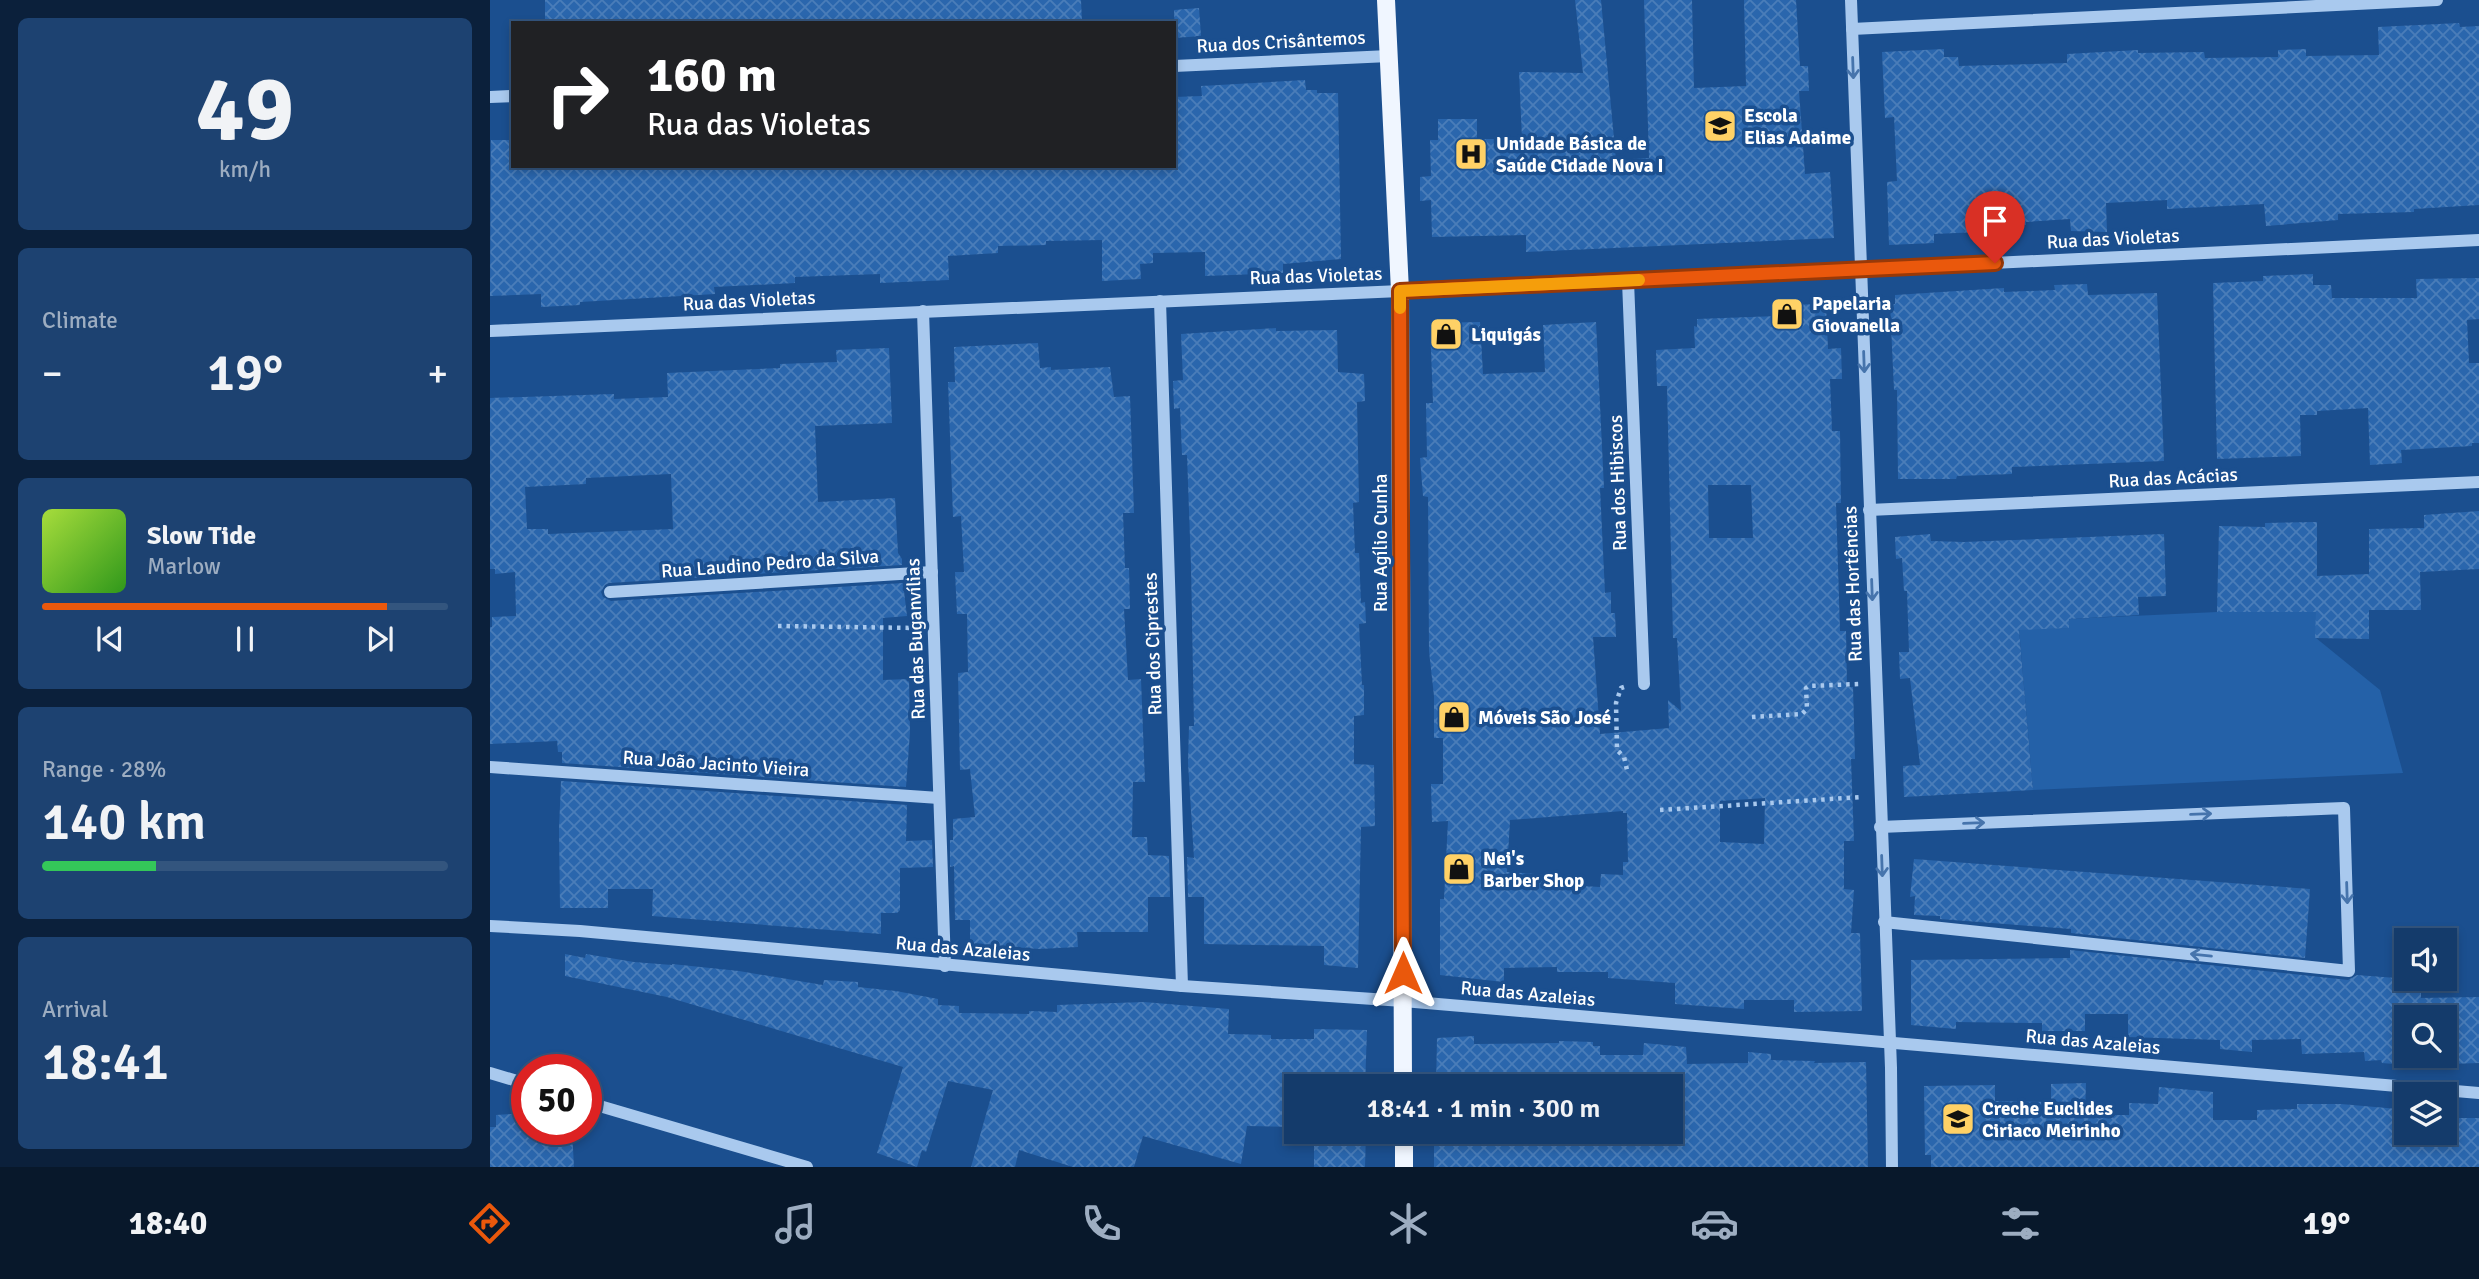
<!DOCTYPE html>
<html lang="en">
<head>
<meta charset="utf-8">
<style>
  :root { --surface:#143b6b; --page:#1d4271; --text:#f1f3f6; --muted:#9dadc1; --line:#33557e; --accent:#ea580c }
  body { margin:0; font-family:Signika,sans-serif; background:var(--page); color:var(--text); height:100vh; display:flex; flex-direction:column; font-size:26px; white-space:nowrap }
  * { box-sizing:border-box; margin:0 }
  p { font-size:23px; color:var(--muted) }
  .icon { flex:none; width:38px; height:38px; fill:none; stroke:currentColor; stroke-width:2; stroke-linecap:round; stroke-linejoin:round }
  .map { position:relative; flex:1; overflow:hidden }
  .sheet { display:flex; flex-direction:column; gap:18px; padding:18px; background:#0b203b; width:490px }
  .sheet>* { flex:none }
  .guide { position:absolute; left:21px; top:21px; width:665px; height:147px; border-radius:0px; box-shadow:0 4px 10px #0003,0 0 0 2px var(--line); background:#202124; color:#fff; overflow:hidden }
  .fabs { position:absolute; left:1904px; top:928px; display:grid; gap:14px }
  .fabs a { display:grid; place-items:center; width:63px; height:63px; border-radius:0px; background:var(--surface); box-shadow:0 4px 10px #0003,0 0 0 2px var(--line); font-size:35px }
  .speed { position:absolute; left:21px; top:1054px; display:flex; gap:14px; font-size:35px; font-weight:700; text-align:center }
  .speed>* { display:grid; place-content:center; width:91px; height:91px; border-radius:50%; background:var(--surface); box-shadow:0 4px 10px #0003,0 0 0 2px var(--line); line-height:1 }
  .speed .limit { border:10px solid #d22; background:#fff; color:#111 }
  .pin { position:absolute; display:grid; place-items:center; width:60px; height:60px; color:#fff; margin:-72px -30px; border-radius:50% 50% 50% 0; rotate:-45deg; box-shadow:0 0 7px #0007 }
  .pin .icon { rotate:45deg }
  .me { position:absolute; width:77px; margin:-38px; rotate:0deg; stroke-linejoin:round; filter:drop-shadow(0 0 5px #0008) }
  .turn { display:flex; align-items:center; gap:24px; height:147px; padding:0 21px; font-size:32px }
  .turn .icon { width:91px; height:91px; stroke-width:2.5 }
  .turn b { display:block; font-size:49px; line-height:60px }
  .big { font-size:52px; font-weight:600; line-height:1.1 }
  .sheet .widget { flex:1; display:flex; flex-direction:column; justify-content:center; gap:10px; min-width:0; padding:0 24px; border-radius:10px; background:var(--page) }
  .sheet .dial { align-items:center; gap:0 }
  .dial b { font-size:91px; line-height:1 }
  .song { display:flex; align-items:center; gap:21px }
  .cover { width:84px; height:84px; border-radius:10px; background:linear-gradient(135deg,hsl(80 70% 55%),hsl(110 70% 35%)) }
  .played { height:7px; border-radius:4px; background:linear-gradient(90deg,var(--accent) 85%,var(--line) 85%) }
  .keys { display:flex; justify-content:space-around; direction:ltr }
  .heat { display:flex; justify-content:space-between; align-items:center; font-size:38px; direction:ltr }
  .charge { height:10px; border-radius:5px; background:linear-gradient(90deg,#34c759 28%,var(--line) 0) }
  .trip { position:absolute; left:794px; top:1074px; width:399px; height:70px; border-radius:0px; background:var(--surface); box-shadow:0 4px 10px #0003,0 0 0 2px var(--line); font-weight:600; line-height:70px; text-align:center }
  .dock { display:flex; height:112px; justify-content:space-around; align-items:center; background:#08182b; color:var(--muted) }
  .dock .icon { width:49px; height:49px }
  .dock .active { color:var(--accent) }
  .dock b { font-size:32px; color:var(--text) }
  main { display:flex; flex:1; min-height:0 }
  .map>svg:first-child { display:block }
</style>
</head>
<body>
<main>
<section class="sheet">
<div class="widget dial"><b>49</b><p>km/h</p></div>
<div class="widget"><p>Climate</p>
<div class="heat"><a>−</a><b class="big">19°</b><a>+</a></div>
</div>
<div class="widget">
<div class="song"><i class="cover"></i><div><b>Slow Tide</b><p>Marlow</p></div></div>
<div class="played"></div>
<div class="keys"><svg class="icon" aria-label="previous" viewBox="0 0 24 24"><path d="M18 5L8 12l10 7zM5 5v14"/></svg><svg class="icon" aria-label="pause" viewBox="0 0 24 24"><path d="M8 5v14M16 5v14"/></svg><svg class="icon" aria-label="next" viewBox="0 0 24 24"><path d="M6 5l10 7-10 7zM19 5v14"/></svg></div>
</div>
<div class="widget"><p>Range · 28%</p><b class="big">140 km</b><div class="charge"></div></div>
<div class="widget"><p>Arrival</p><b class="big">18:41</b></div>
</section>
<div class="map">
<svg width="1989" height="1167" viewBox="0 0 1989 1167">
  <defs>
    <pattern id="building-cross-hatch" width="8" height="8" patternUnits="userSpaceOnUse" patternTransform="scale(1.75)"><rect width="8" height="8" fill="#2a66ad"/><path d="M0 0l8 8M0 8l8-8" fill="none" stroke="#4a7db9"/></pattern>
  </defs>
  <rect width="100%" height="100%" fill="#1b4f8f"/>
  <polygon fill="#2461a8" points="1727,612 1826,612 1826,638 1890,690 1913,773 1543,790 1529,629 1579,628 1579,619"/>
  <g fill="url(#building-cross-hatch)" fill-rule="evenodd">
    <polygon points="55,0 591,0 592,23 55,23"/>
    <polygon points="1085,0 1111,0 1126,160 1159,158 1154,0 1202,0 1204,88 1256,86 1254,0 1306,0 1310,66 1318,66 1319,91 1309,91 1315,174 1340,172 1344,238 1036,252 1036,235 942,237 941,200 930,201 930,177 941,176 940,140 948,140 948,119 987,119 987,139 1032,139 1029,72 1093,73"/>
    <polygon points="709,8 711,36 685,38 684,10"/>
    <polygon points="1969,23 1970,27 1989,26 1989,205 1924,209 1924,212 1848,214 1848,220 1776,226 1774,204 1677,209 1677,200 1616,203 1617,232 1581,231 1580,219 1536,222 1536,225 1511,226 1511,231 1444,234 1444,243 1399,245 1397,182 1407,181 1404,117 1395,118 1392,52 1454,49 1454,57 1468,57 1469,66 1577,63 1577,54 1648,50 1648,53 1714,52 1715,58 1788,57 1788,50 1816,49 1816,56 1889,55 1888,27"/>
    <polygon points="815,80 816,90 827,90 827,93 848,93 851,259 793,264 793,273 715,276 715,252 663,253 663,263 650,264 651,279 612,281 612,240 556,241 556,245 508,246 508,253 458,256 459,280 390,283 390,274 305,277 305,283 224,287 225,294 90,302 90,305 51,307 51,294 0,296 1,140 23,140 23,166 684,166 684,97 712,96 711,86"/>
    <polygon points="1823,274 1823,285 1841,285 1842,298 1927,298 1926,279 1989,278 1989,319 1977,320 1979,363 1989,363 1989,443 1982,443 1982,446 1911,450 1912,463 1880,465 1878,408 1827,411 1827,415 1810,415 1811,456 1727,459 1723,283 1773,281 1773,276"/>
    <polygon points="1597,284 1598,295 1667,293 1674,461 1522,467 1522,474 1467,476 1466,479 1408,479 1407,390 1404,390 1400,304 1405,304 1405,295 1514,288 1514,292 1565,290 1564,285"/>
    <path d="M 1336,304 L 1338,349 L 1351,348 L 1352,379 L 1340,379 L 1342,431 L 1350,431 L 1351,503 L 1346,503 L 1350,631 L 1356,631 L 1357,687 L 1363,687 L 1365,759 L 1361,759 L 1364,841 L 1354,841 L 1354,889 L 1364,890 L 1361,933 L 1370,933 L 1372,1011 L 1304,1012 L 1304,1000 L 1254,1000 L 1254,1009 L 1185,1004 L 1185,983 L 1118,978 L 1118,972 L 1067,972 L 1067,967 L 1014,968 L 1014,982 L 950,975 L 950,899 L 954,899 L 958,821 L 942,822 L 941,784 L 953,784 L 953,738 L 944,738 L 944,696 L 939,651 L 938,497 L 933,496 L 930,458 L 937,457 L 936,403 L 943,403 L 940,323 L 990,322 L 993,374 L 1055,372 L 1053,325 L 1106,322 L 1114,488 L 1110,488 L 1115,593 L 1121,592 L 1121,613 L 1125,613 L 1126,637 L 1103,637 L 1110,734 L 1179,728 L 1178,700 L 1191,711 L 1187,638 L 1183,638 L 1177,386 L 1167,386 L 1166,350 L 1205,348 L 1204,326 L 1207,327 L 1207,319 L 1287,316 L 1287,305 ZM 1218,485 L 1261,485 L 1263,538 L 1219,538 ZM 1275,798 L 1274,844 L 1230,842 L 1230,801 ZM 1133,811 L 1133,813 L 1137,813 L 1138,862 L 1133,862 L 1133,875 L 1111,874 L 1110,887 L 1060,884 L 1060,875 L 1017,872 L 1020,820 Z"/>
    <polygon points="786,328 786,331 847,330 848,372 874,374 875,401 867,402 869,502 863,503 865,553 869,553 871,603 875,602 876,623 869,624 872,685 874,685 874,715 864,716 864,764 884,765 885,826 871,827 868,968 834,965 834,946 714,944 714,897 698,897 697,857 704,858 698,763 699,726 704,726 701,566 697,455 692,455 690,408 684,409 683,381 693,380 691,334"/>
    <polygon points="548,343 550,368 561,367 561,370 620,367 624,397 640,396 644,513 633,513 635,568 639,568 640,609 634,609 638,680 651,679 655,782 643,782 642,837 657,837 658,855 679,856 680,897 658,897 658,932 587,932 588,947 549,949 480,944 480,920 465,920 464,866 460,867 460,840 463,840 463,819 485,817 480,769 470,770 468,673 478,672 477,614 467,614 465,572 474,572 471,516 463,517 458,382 465,382 464,347"/>
    <path d="M 399,348 L 402,423 L 325,426 L 328,502 L 405,498 L 408,553 L 412,559 L 412,565 L 119,583 L 115,585 L 111,592 L 113,597 L 121,601 L 413,583 L 417,616 L 393,618 L 393,680 L 419,679 L 420,732 L 416,787 L 72,763 L 72,752 L 68,752 L 67,741 L 0,744 L 0,627 L 2,627 L 2,617 L 26,616 L 25,572 L 5,574 L 5,569 L 0,569 L 0,398 L 124,394 L 124,399 L 178,397 L 177,373 L 290,368 L 290,364 L 347,362 L 346,350 ZM 181,474 L 183,529 L 58,534 L 58,529 L 37,529 L 35,487 L 96,484 L 96,478 Z"/>
    <polygon points="1989,511 1989,569 1930,572 1931,610 1879,610 1879,639 1825,638 1826,612 1727,612 1729,526 1775,527 1775,523 1827,522 1827,576 1879,574 1879,529 1934,528 1934,515"/>
    <polygon points="1440,534 1441,541 1474,542 1674,534 1676,596 1648,597 1649,615 1579,619 1579,628 1529,630 1543,790 1414,797 1413,766 1430,765 1420,678 1410,679 1409,652 1419,652 1417,591 1414,591 1412,558 1406,559 1405,537"/>
    <polygon points="71,781 417,805 416,841 442,840 443,867 410,868 410,910 407,913 391,913 391,934 162,916 163,889 118,889 118,908 70,908 69,829"/>
    <polygon points="1424,859 1820,889 1815,958 1581,933 1581,929 1450,919 1450,916 1424,915 1425,896 1420,897"/>
    <path d="M 1580,950 L 1858,980 L 1867,975 L 1906,978 L 1906,988 L 1931,987 L 1931,998 L 1989,997 L 1989,1063 L 1960,1064 L 1960,1069 L 1892,1063 L 1891,1060 L 1875,1061 L 1874,1052 L 1812,1054 L 1811,1039 L 1762,1040 L 1762,1052 L 1730,1049 L 1730,1040 L 1638,1037 L 1638,1014 L 1595,1014 L 1595,1031 L 1552,1031 L 1552,1023 L 1466,1022 L 1466,1029 L 1421,1025 L 1421,960 L 1580,958 ZM 1916,1017 L 1955,1017 L 1955,1055 L 1916,1055 Z"/>
    <polygon points="75,954 95,958 96,954 144,962 182,965 182,964 249,971 333,985 334,980 368,982 368,987 406,991 448,999 448,1005 469,1006 469,1013 539,1014 539,1011 567,1012 567,1005 654,1002 739,1009 738,1034 781,1035 781,1039 824,1039 824,1029 877,1030 875,1087 807,1087 807,1127 757,1126 751,1164 653,1136 644,1167 583,1167 529,1150 525,1167 481,1167 503,1090 458,1081 436,1152 432,1150 427,1167 387,1153 413,1067 177,997 75,976"/>
    <polygon points="984,1036 984,1044 1069,1043 1069,1041 1103,1042 1103,1046 1110,1046 1110,1055 1153,1055 1154,1043 1196,1047 1197,1064 1258,1063 1258,1052 1281,1054 1281,1060 1325,1061 1324,1063 1376,1062 1378,1167 944,1167 944,1132 1181,1132 1181,1087 946,1087 947,1038"/>
    <polygon points="1596,1083 1595,1115 1639,1115 1639,1103 1668,1104 1669,1087 1723,1092 1723,1120 1767,1120 1767,1110 1807,1109 1807,1104 1851,1104 1908,1109 1907,1119 1916,1119 1916,1132 1955,1132 1955,1118 1989,1118 1989,1167 1441,1167 1441,1155 1435,1155 1434,1086 1505,1085 1505,1101 1561,1102 1561,1084"/>
    <polygon points="37,1113 37,1129 82,1129 84,1167 0,1167 0,1127 6,1127 6,1115"/>
    <polygon points="824,1132 876,1132 875,1167 824,1167"/>
  </g>
  <g fill="none" stroke-linecap="round" stroke-linejoin="round">
    <g stroke="#a9c9ee" stroke-width="4.5" stroke-dasharray="3.5 5" stroke-linecap="butt">
      <polyline points="288,626 425,628"/>
      <polyline points="1134,687 1131,688 1126,703 1127,750 1134,757 1137,770"/>
      <polyline points="1262,717 1312,714 1317,709 1316,688 1319,686 1369,684"/>
      <polyline points="1170,810 1372,797"/>
    </g>
    <g stroke="#a9c9ee" stroke-width="12">
      <polyline points="1361,0 1401,1068 1402,1167"/>
      <polyline points="1362,29 1947,0"/>
      <polyline points="684,66 899,56"/>
      <polyline points="0,97 23,96"/>
      <polyline points="1138,281 1154,684"/>
      <polyline points="670,301 692,986"/>
      <polyline points="433,311 455,966"/>
      <polyline points="0,331 933,290 1989,240"/>
      <polyline points="1379,510 1989,482"/>
      <polyline points="120,592 442,572"/>
      <polyline points="0,767 449,798"/>
      <polyline points="1390,827 1854,808 1859,971 1394,922"/>
      <polyline points="0,926 90,931 692,986 913,1001 1989,1093"/>
      <polyline points="0,1073 37,1084"/>
      <polyline points="96,1102 317,1167"/>
    </g>
    <g stroke="#f0f6ff" stroke-width="18">
      <polyline points="896,0 910,291 913,1087"/>
      <polyline points="914,1132 914,1167"/>
    </g>
  </g>
  <defs><path id="oneway-shaft" d="M-6 0H5M1.5-3L5.5 0L1.5 3" fill="none" stroke-width="1.6" stroke-linecap="round" stroke-linejoin="round" transform="scale(1.75)"/></defs>
  <g stroke="#4674ac">
    <use href="#oneway-shaft" transform="translate(1363 68) rotate(88)"/>
    <use href="#oneway-shaft" transform="translate(1374 362) rotate(88)"/>
    <use href="#oneway-shaft" transform="translate(1382 590) rotate(88)"/>
    <use href="#oneway-shaft" transform="translate(1711 814) rotate(-2)"/>
    <use href="#oneway-shaft" transform="translate(1484 823) rotate(-2)"/>
    <use href="#oneway-shaft" transform="translate(1392 866) rotate(88)"/>
    <use href="#oneway-shaft" transform="translate(1857 893) rotate(88)"/>
    <use href="#oneway-shaft" transform="translate(1711 955) rotate(-174)"/>
  </g>
  <g fill="none" stroke-linecap="round" stroke-linejoin="round">
    <defs>
      <polyline id="route" points="913,973 910,291 1505,263"/>
    </defs>
    <use href="#route" stroke="#983908" stroke-width="18"/>
    <use href="#route" stroke="#ea580c" stroke-width="12"/>
    <polyline stroke="#f59e0b" stroke-width="12" points="910,308 910,291 1149,280"/>
  </g>
  <defs>
    <symbol id="school-square" viewBox="-11 -11 22 22"><rect x="-9" y="-9" width="18" height="18" rx="4" fill="#ffd166" stroke="#1b4f8f"/><path d="M0-5L7-2L0 1L-7-2ZM-4 1L0 2.5L4 1V4Q0 6-4 4Z" fill="#111"/></symbol>
    <symbol id="hospital-square" viewBox="-11 -11 22 22"><rect x="-9" y="-9" width="18" height="18" rx="4" fill="#ffd166" stroke="#1b4f8f"/><path d="M-5-5h3v3.5h4V-5h3V5h-3V1.5h-4V5h-3Z" fill="#111"/></symbol>
    <symbol id="shop-square" viewBox="-11 -11 22 22"><rect x="-9" y="-9" width="18" height="18" rx="4" fill="#ffd166" stroke="#1b4f8f"/><path d="M-5-2.5h2.3a2.7 3.5 0 0 1 5.4 0H5L5.5 6h-11ZM-1.5-2.5h3a1.5 2.3 0 0 0-3 0Z" fill="#111"/></symbol>
  </defs>
  <g fill-rule="evenodd">
    <use href="#school-square" x="1211" y="107" width="38" height="38"/>
    <use href="#hospital-square" x="962" y="135" width="38" height="38"/>
    <use href="#shop-square" x="1278" y="295" width="38" height="38"/>
    <use href="#shop-square" x="937" y="315" width="38" height="38"/>
    <use href="#shop-square" x="945" y="698" width="38" height="38"/>
    <use href="#shop-square" x="950" y="850" width="38" height="38"/>
    <use href="#school-square" x="1449" y="1100" width="38" height="38"/>
  </g>
  <g text-anchor="middle" stroke-width="7" stroke-linejoin="round" paint-order="stroke">
    <g font-size="19" fill="#fff" stroke="#1b4f8f">
      <text transform="translate(791 41) rotate(-3)" y="7">Rua dos Crisântemos</text>
      <text transform="translate(1623 238) rotate(-3)" y="7">Rua das Violetas</text>
      <text transform="translate(826 275) rotate(-2)" y="7">Rua das Violetas</text>
      <text transform="translate(259 300) rotate(-3)" y="7">Rua das Violetas</text>
      <text transform="translate(1683 477) rotate(-3)" y="7">Rua das Acácias</text>
      <text transform="translate(1127 483) rotate(-92)" y="7">Rua dos Hibiscos</text>
      <text transform="translate(890 543) rotate(-90)" y="7">Rua Agílio Cunha</text>
      <text transform="translate(280 563) rotate(-4)" y="7">Rua Laudino Pedro da Silva</text>
      <text transform="translate(1362 584) rotate(-92)" y="7">Rua das Hortências</text>
      <text transform="translate(425 639) rotate(-92)" y="7">Rua das Buganvílias</text>
      <text transform="translate(662 644) rotate(-92)" y="7">Rua dos Ciprestes</text>
      <text transform="translate(226 763) rotate(4)" y="7">Rua João Jacinto Vieira</text>
      <text transform="translate(473 948) rotate(5)" y="7">Rua das Azaleias</text>
      <text transform="translate(1038 993) rotate(5)" y="7">Rua das Azaleias</text>
      <text transform="translate(1603 1041) rotate(5)" y="7">Rua das Azaleias</text>
    </g>
    <g font-size="19" font-weight="bold" fill="#fff" stroke="#1b4f8f" text-anchor="start">
      <text x="1254" y="122">Escola<tspan x="1254" dy="22">Elias Adaime</tspan></text>
      <text x="1006" y="150">Unidade Básica de<tspan x="1006" dy="22">Saúde Cidade Nova I</tspan></text>
      <text x="1322" y="310">Papelaria<tspan x="1322" dy="22">Giovanella</tspan></text>
      <text x="981" y="341">Liquigás</text>
      <text x="988" y="724">Móveis São José</text>
      <text x="993" y="865">Nei's<tspan x="993" dy="22">Barber Shop</tspan></text>
      <text x="1492" y="1115">Creche Euclides<tspan x="1492" dy="22">Ciriaco Meirinho</tspan></text>
    </g>
  </g>
</svg>
<div class="fabs">
<a><svg class="icon" aria-label="sound" viewBox="0 0 24 24"><path d="M4 9h4l5-4v14l-5-4H4zM17 9q2 3 0 6"/></svg></a>
<a><svg class="icon" aria-label="search" viewBox="0 0 24 24"><circle cx="10" cy="10" r="6"/><path d="M15 15l6 6"/></svg></a>
<a><svg class="icon" aria-label="layers" viewBox="0 0 24 24"><path d="M12 4l9 5-9 5-9-5zM3 14l9 5 9-5"/></svg></a>
</div>
<div class="speed"><div class="limit">50</div></div>
<div class="pin" style="left:1505px;top:263px;background:#d93025"><svg class="icon" aria-label="arrive" viewBox="0 0 24 24"><path d="M6 21V4h12l-3 4 3 4H6"/></svg></div>
<svg class="me" style="left:913px;top:973px" viewBox="-20 -20 40 40"><path d="M0-17L14 15 0 8-14 15z" fill="#ea580c" stroke="#fff" stroke-width="4"/></svg>
<div class="trip">18:41 · 1 min · 300 m</div>
<div class="guide">
<div class="turn"><svg class="icon" aria-label="right" viewBox="0 0 24 24"><path d="M7 20v-9h11M14 6l5 5-5 5"/></svg><div><b>160 m</b>Rua das Violetas</div></div>
</div>
</div>
</main>
<nav class="dock">
<b>18:40</b>
<svg class="icon active" aria-label="directions" viewBox="0 0 24 24"><path d="M12 3l9 9-9 9-9-9zM9 14v-3h6M13 9l2 2-2 2"/></svg>
<svg class="icon" aria-label="music" viewBox="0 0 24 24"><path d="M9 18V5l10-2v13"/><circle cx="6" cy="18" r="3"/><circle cx="16" cy="16" r="3"/></svg>
<svg class="icon" aria-label="phone" viewBox="0 0 24 24"><path d="M5 4h4l2 5-3 2q2 4 5 5l2-3 5 2v4C11 20 4 13 5 4z"/></svg>
<svg class="icon" aria-label="climate" viewBox="0 0 24 24"><path d="M12 3v18M4 7l16 10M4 17L20 7"/></svg>
<svg class="icon" aria-label="car" viewBox="0 0 24 24"><path d="M5 17H2v-5l4-1 3-4h7l3 4 3 1v5h-3M9 17h6M6 11h13"/><circle cx="7" cy="17" r="2"/><circle cx="17" cy="17" r="2"/></svg>
<svg class="icon" aria-label="filters" viewBox="0 0 24 24"><path d="M4 7h16M4 17h16"/><circle cx="9" cy="7" r="2"/><circle cx="15" cy="17" r="2"/></svg>
<b>19°</b>
</nav>
</body>
</html>
